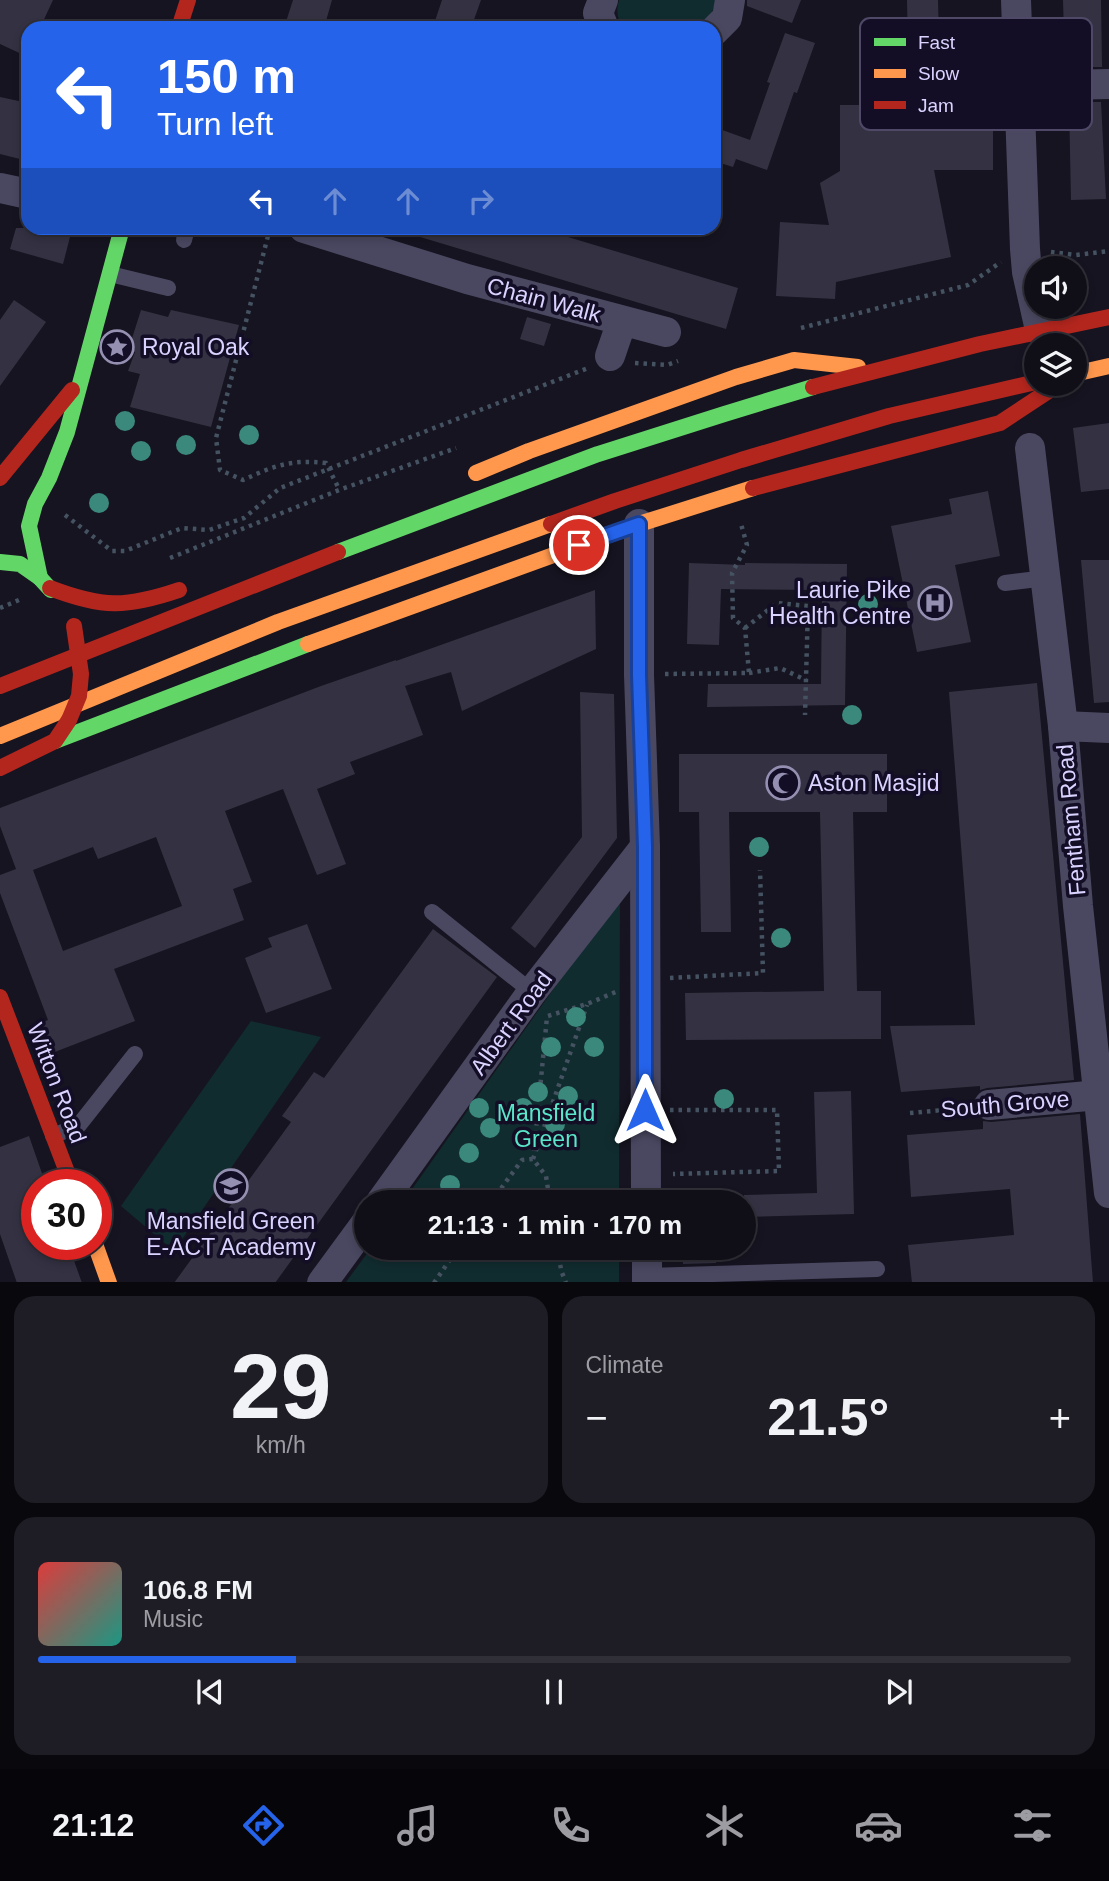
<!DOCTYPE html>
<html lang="en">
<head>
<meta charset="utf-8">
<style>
  :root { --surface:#100f18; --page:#1e1d25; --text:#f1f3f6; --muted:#9c9ca2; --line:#302f37; --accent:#2563eb }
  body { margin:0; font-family:Helvetica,sans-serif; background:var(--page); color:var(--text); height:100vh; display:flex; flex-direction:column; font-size:26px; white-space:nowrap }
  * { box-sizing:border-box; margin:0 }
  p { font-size:23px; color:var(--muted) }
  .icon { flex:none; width:38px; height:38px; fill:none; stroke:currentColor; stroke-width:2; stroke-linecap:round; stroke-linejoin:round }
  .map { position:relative; height:1282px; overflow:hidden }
  .drawer { display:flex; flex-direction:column; gap:14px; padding:14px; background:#09080d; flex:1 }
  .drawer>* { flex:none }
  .hud { position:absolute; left:21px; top:21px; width:700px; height:214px; border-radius:21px; box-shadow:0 4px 10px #0003,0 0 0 2px var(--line); background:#2563eb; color:#fff; overflow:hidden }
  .tools { position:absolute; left:1024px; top:256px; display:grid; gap:14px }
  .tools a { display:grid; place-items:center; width:63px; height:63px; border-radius:50%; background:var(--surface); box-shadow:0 4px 10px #0003,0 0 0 2px var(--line); font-size:35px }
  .speed { position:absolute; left:21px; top:1169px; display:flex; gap:14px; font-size:35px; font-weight:700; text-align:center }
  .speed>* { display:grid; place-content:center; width:91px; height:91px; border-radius:50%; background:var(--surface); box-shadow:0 4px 10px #0003,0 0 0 2px var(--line); line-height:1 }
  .speed .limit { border:10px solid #d22; background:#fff; color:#111 }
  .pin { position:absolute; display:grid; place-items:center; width:60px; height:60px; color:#fff; margin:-30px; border:4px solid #fff; border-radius:50%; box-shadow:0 2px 7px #0007 }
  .me { position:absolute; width:77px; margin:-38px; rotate:0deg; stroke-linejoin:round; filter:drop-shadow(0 0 5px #0008) }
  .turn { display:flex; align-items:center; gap:24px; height:147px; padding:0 21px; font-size:32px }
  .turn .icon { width:91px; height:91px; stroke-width:2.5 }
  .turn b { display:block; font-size:49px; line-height:60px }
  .lanes { display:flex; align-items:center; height:66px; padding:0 21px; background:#0003; justify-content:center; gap:35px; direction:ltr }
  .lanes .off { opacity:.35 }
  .big { font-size:52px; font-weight:700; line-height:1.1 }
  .drawer .card { flex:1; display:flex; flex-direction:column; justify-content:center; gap:10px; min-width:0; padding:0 24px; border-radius:21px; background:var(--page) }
  .drawer .dial { align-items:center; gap:0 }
  .dial b { font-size:91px; line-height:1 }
  .song { display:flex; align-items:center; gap:21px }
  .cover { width:84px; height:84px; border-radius:10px; background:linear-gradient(135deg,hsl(0 70% 55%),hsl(170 70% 35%)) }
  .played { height:7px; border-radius:4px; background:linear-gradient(90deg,var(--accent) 25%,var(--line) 25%) }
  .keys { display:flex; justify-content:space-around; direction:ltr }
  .heat { display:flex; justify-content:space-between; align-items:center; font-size:38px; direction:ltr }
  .drawer .tiles { flex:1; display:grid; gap:14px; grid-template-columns:1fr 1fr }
  .card:last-child { grid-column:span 2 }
  .trip { position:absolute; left:354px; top:1190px; width:402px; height:70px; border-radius:35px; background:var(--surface); box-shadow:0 4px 10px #0003,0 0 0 2px var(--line); font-weight:700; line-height:70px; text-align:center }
  .dock { display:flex; height:112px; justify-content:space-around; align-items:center; background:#06060a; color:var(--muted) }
  .dock .icon { width:49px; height:49px }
  .dock .active { color:var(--accent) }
  .dock b { font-size:32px; color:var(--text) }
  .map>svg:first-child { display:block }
</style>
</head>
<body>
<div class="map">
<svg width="1109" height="1283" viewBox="0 0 1109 1283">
  <rect width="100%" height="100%" fill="#161420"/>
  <g fill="#112c2f">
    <path d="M 619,0 L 717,0 L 710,17 L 699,28 L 623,28 C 617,18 616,11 619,0 Z"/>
    <polygon points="620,895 619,1202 403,1202"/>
    <polygon points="251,1021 321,1037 174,1251 121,1206"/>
    <polygon points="371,1248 619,1248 619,1282 346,1282"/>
  </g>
  <g fill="#343143" fill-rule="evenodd">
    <polygon points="0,0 53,0 40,28 28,28 28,57 0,44"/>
    <polygon points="293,0 332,0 324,28 284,28"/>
    <polygon points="442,0 481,0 471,28 445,28 434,24"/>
    <polygon points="747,0 801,0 792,23 747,6"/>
    <polygon points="907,0 938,0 939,44 908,45"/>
    <polygon points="1063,0 1101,0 1102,67 1065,67"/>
    <polygon points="785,33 815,43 797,93 794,92 767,170 736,159 733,167 714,161 714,127 750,140 770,83 767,82"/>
    <polygon points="972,87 993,87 993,170 934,170 951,257 836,282 835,299 776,296 780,222 829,225 820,183 840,171 840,105 884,105 884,124 973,123"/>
    <polygon points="0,97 28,103 28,161 0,154"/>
    <polygon points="1069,102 1101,102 1106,199 1071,200"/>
    <polygon points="16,228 49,228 71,233 63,264 10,249"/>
    <polygon points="407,228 538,228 738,288 726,329 407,233"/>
    <polygon points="14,300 46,322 0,386 0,320"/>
    <polygon points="141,310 168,317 171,310 239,325 211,427 130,407 140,374 128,371 135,352 128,351"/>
    <polygon points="527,317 551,324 544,346 520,339"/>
    <polygon points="1109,423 1109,489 1081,492 1073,428"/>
    <polygon points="988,491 1000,556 955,565 971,642 917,652 891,526 952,514 949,499"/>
    <polygon points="1081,560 1109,560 1109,702 1094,703"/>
    <polygon points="689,563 745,565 745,563 847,564 845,705 707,707 708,684 821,684 822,590 721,589 719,645 687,644"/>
    <path d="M 595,590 L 596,649 L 462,711 L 451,672 L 405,686 L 423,735 L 350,762 L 355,774 L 317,789 L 346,864 L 317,875 L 283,789 L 225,811 L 252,882 L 233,889 L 244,920 L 114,969 L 135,1021 L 47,1055 L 35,1025 L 48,1020 L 0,893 L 0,875 L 16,869 L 0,826 L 0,808 L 321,686 L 396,660 L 396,661 ZM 156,837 L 182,906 L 63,951 L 33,870 L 93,847 L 98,859 Z"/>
    <polygon points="1037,683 1074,1080 987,1088 980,1090 980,1086 901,1092 890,1026 975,1025 949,692"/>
    <polygon points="580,692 614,694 617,838 535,948 511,928 582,837"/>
    <polygon points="679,754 887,754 887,812 853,812 857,991 881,991 881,1039 686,1040 685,993 824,991 820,812 729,812 731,932 701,932 699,812 679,812"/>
    <polygon points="307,924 332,989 266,1013 245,958 272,947 268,938"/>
    <polygon points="433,929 497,977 275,1283 174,1283 291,1122 282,1116 314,1072 324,1078"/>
    <polygon points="851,1091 854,1214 744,1217 744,1195 817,1193 814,1092"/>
    <polygon points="1080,1114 1093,1283 912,1283 908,1245 1014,1235 1010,1189 911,1197 907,1135 983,1129 983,1121 991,1122"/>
    <polygon points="29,1136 46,1185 37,1185 37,1244 68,1244 82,1283 17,1283 0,1234 0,1147"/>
    <polygon points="682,1248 716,1248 716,1263 683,1264"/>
  </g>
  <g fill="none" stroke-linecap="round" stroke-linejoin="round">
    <g stroke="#445261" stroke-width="4.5" stroke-dasharray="3.5 5" stroke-linecap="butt">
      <path d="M 270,228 L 216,438 L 220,470 L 243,480 C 274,466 290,459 326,463 L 339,489"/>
      <polyline points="1051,252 1076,255 1109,251"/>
      <polyline points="801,328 968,285 1001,262"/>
      <polyline points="635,363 667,365 678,361"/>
      <polyline points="65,515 112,551 125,551 182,528 209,530 244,518 280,488 588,368"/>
      <polyline points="170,558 339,490 456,448"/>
      <polyline points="0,608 19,600"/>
      <polyline points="745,628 777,603 808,606 805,715"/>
      <polyline points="749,673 780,668 806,680"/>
      <polyline points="665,674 749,673 745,628 733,618 732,573 747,545 741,524"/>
      <polyline points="670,978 763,973 760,870"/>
      <polyline points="548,1016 587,1004 618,991"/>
      <polyline points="670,1110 777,1110 779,1171 673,1174"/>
      <polyline points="910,1113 965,1108"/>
      <polyline points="534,1151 547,1017"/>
      <polyline points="533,1159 587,1005"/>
      <polyline points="491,1202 522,1160 533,1159 546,1176 550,1202"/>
      <polyline points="558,1248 561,1270 566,1283"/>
      <polyline points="434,1283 458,1248"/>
    </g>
    <g stroke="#4a4861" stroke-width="16">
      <polyline points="184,240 187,228"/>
      <polyline points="110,274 168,288"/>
      <polyline points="1005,583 1046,578"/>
      <polyline points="432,912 532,992"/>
      <polyline points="53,1136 79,1125 135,1054"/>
      <polyline points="647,1276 877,1269"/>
    </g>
    <g stroke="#4a4861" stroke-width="30">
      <polyline points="603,0 598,13 604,28"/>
      <polyline points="1016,0 1025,249 1027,272 1040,330"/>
      <polyline points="714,31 727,18 730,0"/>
      <polyline points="1020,86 1109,84"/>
      <polyline points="0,188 28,194"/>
      <polyline points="304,228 467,279 666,332"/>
      <polyline points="610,356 622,321"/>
      <polyline points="1030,448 1063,726 1078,906 1109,1193"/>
      <polyline points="639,524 639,675 645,847 646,1202"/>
      <polyline points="1063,726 1109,728"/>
      <polyline points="989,1105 1099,1095"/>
      <polyline points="381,1202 532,992 645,847"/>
      <polyline points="647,1248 647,1283"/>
      <polyline points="322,1283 366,1223"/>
    </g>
    <g stroke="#63d668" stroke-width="16">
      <polyline points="338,552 598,454 724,414 813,387"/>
      <polyline points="0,562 20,564 40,578 51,590"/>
      <polyline points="40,578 29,526 35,504 49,478 67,432 122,228"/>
      <polyline points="55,741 308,644"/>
    </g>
    <g stroke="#ff974d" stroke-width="16">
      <polyline points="1074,374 1109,366"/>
      <polyline points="476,473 529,451 736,377 794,360 858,367"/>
      <polyline points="308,644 639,524 753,488"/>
      <polyline points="0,736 278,622 551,524"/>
      <polyline points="95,1244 109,1283"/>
    </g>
    <g stroke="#b3261e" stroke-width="16">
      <polyline points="179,28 188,0"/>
      <polyline points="813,387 980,344 1109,317"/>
      <polyline points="0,478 72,390"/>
      <polyline points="753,488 1000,423 1053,388"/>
      <polyline points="551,524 615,501 741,460 889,416 1036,382"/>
      <path d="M 50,588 C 102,608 126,608 179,590"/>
      <polyline points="0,686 338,552"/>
      <polyline points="0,768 55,741 69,720"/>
      <polyline points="0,997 72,1185"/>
    </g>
    <polyline stroke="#b3261e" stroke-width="16" points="69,720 79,696 81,674 74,626"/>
  </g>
  <g fill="#3b887d">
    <circle cx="125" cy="421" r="10"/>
    <circle cx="249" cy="435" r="10"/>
    <circle cx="186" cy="445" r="10"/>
    <circle cx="141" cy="451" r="10"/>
    <circle cx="99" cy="503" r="10"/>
    <circle cx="868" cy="604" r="10"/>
    <circle cx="852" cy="715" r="10"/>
    <circle cx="759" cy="847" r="10"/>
    <circle cx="781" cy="938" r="10"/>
    <circle cx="576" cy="1017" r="10"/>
    <circle cx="551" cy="1047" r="10"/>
    <circle cx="594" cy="1047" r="10"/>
    <circle cx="538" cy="1092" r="10"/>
    <circle cx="568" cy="1096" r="10"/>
    <circle cx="724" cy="1099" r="10"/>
    <circle cx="479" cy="1108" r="10"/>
    <circle cx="523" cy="1108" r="10"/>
    <circle cx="555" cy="1124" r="10"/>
    <circle cx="490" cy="1128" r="10"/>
    <circle cx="469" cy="1153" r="10"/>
    <circle cx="450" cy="1185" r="10"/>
  </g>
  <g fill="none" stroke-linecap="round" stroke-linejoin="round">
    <defs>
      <polyline id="route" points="579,545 639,524 639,675 645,847 645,1110"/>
    </defs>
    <use href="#route" stroke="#184099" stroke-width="18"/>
    <use href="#route" stroke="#2563eb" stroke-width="12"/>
  </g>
  <defs>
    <symbol id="sight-ring" viewBox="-11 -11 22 22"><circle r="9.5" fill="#130e26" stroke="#9590b1" stroke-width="1.5"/><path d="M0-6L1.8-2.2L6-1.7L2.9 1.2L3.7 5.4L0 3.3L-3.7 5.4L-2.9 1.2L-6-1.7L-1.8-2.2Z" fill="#9590b1"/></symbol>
    <symbol id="hospital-ring" viewBox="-11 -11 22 22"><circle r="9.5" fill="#130e26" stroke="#9590b1" stroke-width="1.5"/><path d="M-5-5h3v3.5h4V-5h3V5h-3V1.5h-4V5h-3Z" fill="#9590b1"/></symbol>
    <symbol id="mosque-ring" viewBox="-11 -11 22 22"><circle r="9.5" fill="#130e26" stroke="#9590b1" stroke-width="1.5"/><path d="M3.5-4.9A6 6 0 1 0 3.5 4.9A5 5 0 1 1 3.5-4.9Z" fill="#9590b1"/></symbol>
    <symbol id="school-ring" viewBox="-11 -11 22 22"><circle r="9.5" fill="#130e26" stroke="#9590b1" stroke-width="1.5"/><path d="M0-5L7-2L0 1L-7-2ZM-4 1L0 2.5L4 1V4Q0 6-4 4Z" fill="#9590b1"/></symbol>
  </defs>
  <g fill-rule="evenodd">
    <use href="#sight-ring" x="98" y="328" width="38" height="38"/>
    <use href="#hospital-ring" x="916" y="584" width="38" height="38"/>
    <use href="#mosque-ring" x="764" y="764" width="38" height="38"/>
    <use href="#school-ring" x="212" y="1167" width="38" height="38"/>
  </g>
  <g text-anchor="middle" stroke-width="7" stroke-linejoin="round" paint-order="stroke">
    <g font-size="23" fill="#dad3ff" stroke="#130e26">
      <text transform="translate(544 300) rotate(15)" y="8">Chain Walk</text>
      <text transform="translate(1071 820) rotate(-95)" y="8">Fentham Road</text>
      <text transform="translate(511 1023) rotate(-54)" y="8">Albert Road</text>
      <text transform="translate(57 1083) rotate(69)" y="8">Witton Road</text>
      <text transform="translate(1005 1104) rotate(-5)" y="8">South Grove</text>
    </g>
    <g font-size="23" fill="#dad3ff" stroke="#130e26" text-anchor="start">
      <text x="142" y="355">Royal Oak</text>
      <text x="911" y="598" text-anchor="end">Laurie Pike<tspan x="911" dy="26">Health Centre</tspan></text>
      <text x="808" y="791">Aston Masjid</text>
      <text x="231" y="1229" text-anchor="middle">Mansfield Green<tspan x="231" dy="26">E-ACT Academy</tspan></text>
    </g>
    <g font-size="23" fill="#59e6c9" stroke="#130e26">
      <text x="546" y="1121">Mansfield<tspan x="546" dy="26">Green</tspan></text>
    </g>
  </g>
  <rect x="860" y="18" width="232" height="112" rx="10" fill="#130e26" stroke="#4f4967" stroke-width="2"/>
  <rect x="874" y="38" width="32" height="8" fill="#63d668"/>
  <rect x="874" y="69" width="32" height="9" fill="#ff974d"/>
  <rect x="874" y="101" width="32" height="8" fill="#b3261e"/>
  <g font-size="19" fill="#dad3ff">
    <text x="918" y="49">Fast</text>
    <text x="918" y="80">Slow</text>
    <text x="918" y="112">Jam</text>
  </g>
</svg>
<div class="tools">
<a><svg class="icon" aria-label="sound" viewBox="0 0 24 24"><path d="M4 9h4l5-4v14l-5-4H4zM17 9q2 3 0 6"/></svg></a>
<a><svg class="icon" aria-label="layers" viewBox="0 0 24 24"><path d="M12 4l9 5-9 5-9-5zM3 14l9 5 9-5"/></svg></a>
</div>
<div class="speed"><div class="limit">30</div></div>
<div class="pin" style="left:579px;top:545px;background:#d93025"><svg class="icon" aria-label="arrive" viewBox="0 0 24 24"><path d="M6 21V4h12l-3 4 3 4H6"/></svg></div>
<svg class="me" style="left:645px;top:1110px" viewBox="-20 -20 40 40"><path d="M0-17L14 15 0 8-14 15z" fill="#2563eb" stroke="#fff" stroke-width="4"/></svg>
<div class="trip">21:13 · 1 min · 170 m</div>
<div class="hud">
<div class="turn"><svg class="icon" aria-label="left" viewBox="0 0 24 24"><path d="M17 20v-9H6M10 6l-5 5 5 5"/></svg><div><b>150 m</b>Turn left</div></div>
<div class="lanes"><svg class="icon" aria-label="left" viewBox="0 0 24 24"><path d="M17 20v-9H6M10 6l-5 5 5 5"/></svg><svg class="icon off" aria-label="ahead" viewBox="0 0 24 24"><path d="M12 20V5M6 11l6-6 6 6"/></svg><svg class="icon off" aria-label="ahead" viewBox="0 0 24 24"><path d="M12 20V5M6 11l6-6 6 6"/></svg><svg class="icon off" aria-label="right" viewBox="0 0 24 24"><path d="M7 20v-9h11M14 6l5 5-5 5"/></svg></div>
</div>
</div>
<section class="drawer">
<div class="tiles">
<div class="card dial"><b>29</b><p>km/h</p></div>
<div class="card"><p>Climate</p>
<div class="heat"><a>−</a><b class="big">21.5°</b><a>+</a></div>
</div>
<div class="card">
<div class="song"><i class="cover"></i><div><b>106.8 FM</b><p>Music</p></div></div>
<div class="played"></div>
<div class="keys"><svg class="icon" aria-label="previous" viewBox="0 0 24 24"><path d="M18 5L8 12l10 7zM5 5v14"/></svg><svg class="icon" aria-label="pause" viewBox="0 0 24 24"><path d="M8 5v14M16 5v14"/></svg><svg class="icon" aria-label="next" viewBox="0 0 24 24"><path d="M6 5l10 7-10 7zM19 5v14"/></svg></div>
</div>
</div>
</section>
<nav class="dock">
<b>21:12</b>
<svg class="icon active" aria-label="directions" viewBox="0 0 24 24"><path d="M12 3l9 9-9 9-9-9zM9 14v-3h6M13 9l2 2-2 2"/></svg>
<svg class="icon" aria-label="music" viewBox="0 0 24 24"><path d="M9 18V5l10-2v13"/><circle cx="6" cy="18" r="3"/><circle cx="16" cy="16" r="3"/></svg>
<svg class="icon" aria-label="phone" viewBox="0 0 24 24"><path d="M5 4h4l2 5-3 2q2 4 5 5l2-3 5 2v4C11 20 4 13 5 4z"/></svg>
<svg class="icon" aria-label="climate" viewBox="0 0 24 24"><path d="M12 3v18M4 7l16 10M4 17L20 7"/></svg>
<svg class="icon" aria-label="car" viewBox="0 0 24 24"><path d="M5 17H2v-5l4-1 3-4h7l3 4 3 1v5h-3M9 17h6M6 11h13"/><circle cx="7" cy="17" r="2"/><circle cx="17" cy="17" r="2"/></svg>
<svg class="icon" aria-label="filters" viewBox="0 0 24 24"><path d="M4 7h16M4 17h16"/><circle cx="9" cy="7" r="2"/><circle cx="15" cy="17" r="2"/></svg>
</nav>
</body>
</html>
